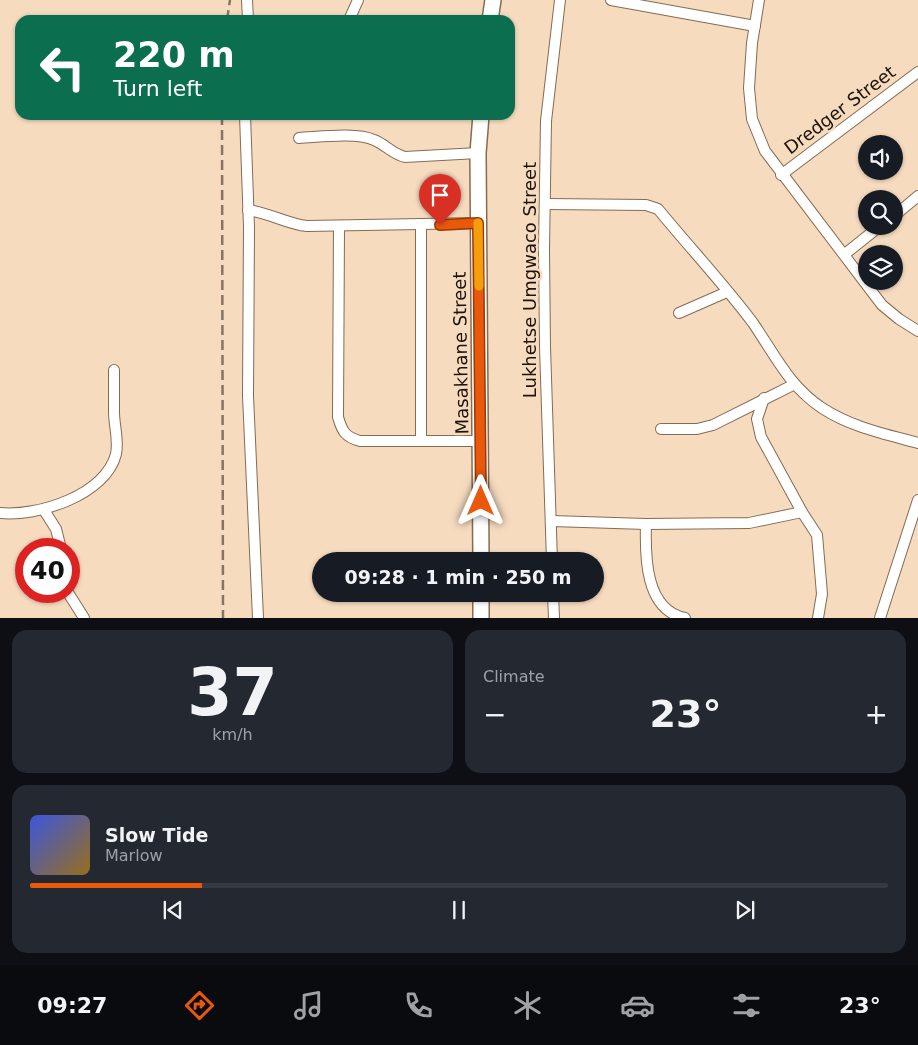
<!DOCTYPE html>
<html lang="en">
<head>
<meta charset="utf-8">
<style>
  :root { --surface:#171b24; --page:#242831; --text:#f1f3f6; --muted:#9ea1a6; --line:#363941; --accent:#ea580c }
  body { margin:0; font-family:"DejaVu Sans",sans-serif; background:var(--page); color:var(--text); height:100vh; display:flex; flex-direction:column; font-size:19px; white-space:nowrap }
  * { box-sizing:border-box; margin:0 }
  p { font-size:16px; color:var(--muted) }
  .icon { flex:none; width:28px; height:28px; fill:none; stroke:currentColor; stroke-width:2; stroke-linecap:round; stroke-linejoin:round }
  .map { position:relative; height:618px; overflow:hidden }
  .sheet { display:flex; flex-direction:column; gap:12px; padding:12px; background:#0d0f14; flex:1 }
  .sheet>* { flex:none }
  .top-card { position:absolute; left:15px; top:15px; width:500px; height:105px; border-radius:15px; box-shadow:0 1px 4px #0004; background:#0b6e4f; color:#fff; overflow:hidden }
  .controls { position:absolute; left:858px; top:135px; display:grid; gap:10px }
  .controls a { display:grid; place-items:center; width:45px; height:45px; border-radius:50%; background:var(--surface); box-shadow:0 1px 4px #0004; font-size:25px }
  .speed { position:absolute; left:15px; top:538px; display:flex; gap:10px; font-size:25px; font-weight:700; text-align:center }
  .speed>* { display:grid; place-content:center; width:65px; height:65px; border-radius:50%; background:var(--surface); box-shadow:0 1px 4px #0004; line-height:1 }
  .speed .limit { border:8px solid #d22; background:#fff; color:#111 }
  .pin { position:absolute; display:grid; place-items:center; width:42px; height:42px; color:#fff; margin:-51px -21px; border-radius:50% 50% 50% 0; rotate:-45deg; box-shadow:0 0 5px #0007 }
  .pin .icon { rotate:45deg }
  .me { position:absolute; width:55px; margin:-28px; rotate:0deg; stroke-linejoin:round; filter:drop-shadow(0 0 4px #0008) }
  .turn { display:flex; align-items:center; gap:18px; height:105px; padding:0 15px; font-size:22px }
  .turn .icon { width:65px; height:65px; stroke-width:2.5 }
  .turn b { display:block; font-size:35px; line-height:42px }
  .big { font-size:38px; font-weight:700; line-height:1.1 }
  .sheet .widget { flex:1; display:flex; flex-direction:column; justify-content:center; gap:8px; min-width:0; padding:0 18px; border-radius:15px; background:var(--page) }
  .sheet .dial { align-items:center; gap:0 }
  .dial b { font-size:65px; line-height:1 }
  .song { display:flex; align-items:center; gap:15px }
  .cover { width:60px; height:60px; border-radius:8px; background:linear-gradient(135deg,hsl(230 70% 55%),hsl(40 70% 35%)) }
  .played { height:5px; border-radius:2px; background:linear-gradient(90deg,var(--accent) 20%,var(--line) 20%) }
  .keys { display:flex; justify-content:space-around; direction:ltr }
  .heat { display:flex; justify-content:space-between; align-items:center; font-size:28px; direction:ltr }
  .sheet .tiles { flex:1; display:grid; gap:12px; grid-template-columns:1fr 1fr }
  .widget:last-child { grid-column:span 2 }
  .trip { position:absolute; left:312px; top:552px; width:292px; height:50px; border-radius:25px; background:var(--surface); box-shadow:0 1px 4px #0004; font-weight:700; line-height:50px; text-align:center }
  .dock { display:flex; height:80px; justify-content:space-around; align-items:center; background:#090b0e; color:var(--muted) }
  .dock .icon { width:35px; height:35px }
  .dock .current { color:var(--accent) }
  .dock b { font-size:22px; color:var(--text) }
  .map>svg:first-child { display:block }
</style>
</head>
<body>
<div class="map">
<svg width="918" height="618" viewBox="0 0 918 618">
  <rect width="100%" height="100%" fill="#f6dbbf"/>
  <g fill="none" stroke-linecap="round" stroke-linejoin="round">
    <defs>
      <g id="street">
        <polyline points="247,0 248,20"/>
        <polyline points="611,0 755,26"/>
        <polyline points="759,0 752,43 749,88 752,119 765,151 882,305 899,319 918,331"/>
        <polyline points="349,20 358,0"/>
        <polyline points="245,115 249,227 248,396 258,618"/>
        <path d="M 299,138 C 320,137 356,132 374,140 C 385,144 392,154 405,157 L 478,153"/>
        <polyline points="781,175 918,72"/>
        <path d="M 547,204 L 646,205 L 658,209 C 689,247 724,284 753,323 C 775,355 789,386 822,408 C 851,427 885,434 918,443"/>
        <path d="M 248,210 C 270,213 287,224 307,226 L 478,223"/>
        <polyline points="894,216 918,196"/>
        <path d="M 339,226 L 338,417 C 342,431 345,437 360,441 L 481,441"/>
        <polyline points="845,254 880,226"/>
        <polyline points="679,313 727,292"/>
        <polyline points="764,398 757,419 761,437 802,512 817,535 822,594 818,618"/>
        <polyline points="661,429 697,429 713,425 793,385"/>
        <polyline points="421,441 421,225"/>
        <polyline points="44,510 56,529 61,549"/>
        <path d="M 0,513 C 37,517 106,495 116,454 C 119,440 114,426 114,412 C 114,398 114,384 114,370"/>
        <polyline points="552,521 646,524 749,523 802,512"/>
        <path d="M 646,524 C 645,556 645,610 685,618"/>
        <polyline points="552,561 545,347 544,249 546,121 560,0"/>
        <polyline points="67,591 84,618"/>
        <polyline points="553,594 554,618"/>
        <polyline points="880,618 918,500"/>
      </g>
      <g id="secondary">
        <polyline points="490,20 493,0"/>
        <polyline points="481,115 478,153 481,561"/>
        <polyline points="481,594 481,618"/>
      </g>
    </defs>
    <use href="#street" stroke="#846c53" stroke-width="12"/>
    <use href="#secondary" stroke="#846c53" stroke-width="18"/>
    <use href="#street" stroke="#fff" stroke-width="10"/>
    <use href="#secondary" stroke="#fff" stroke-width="15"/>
    <g stroke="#867562" stroke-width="2.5" stroke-dasharray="10 5" stroke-linecap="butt">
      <polyline points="227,20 230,0"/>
      <polyline points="222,115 223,618"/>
    </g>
  </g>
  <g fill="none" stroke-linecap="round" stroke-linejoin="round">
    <defs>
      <polyline id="route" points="440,225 478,223 481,501"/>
    </defs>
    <use href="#route" stroke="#983908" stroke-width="12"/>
    <use href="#route" stroke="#ea580c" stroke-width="9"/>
    <polyline stroke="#f59e0b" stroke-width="9" points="478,223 479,286"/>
  </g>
  <g text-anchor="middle" stroke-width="5" stroke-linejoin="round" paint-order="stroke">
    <g font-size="18" fill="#1c1309" stroke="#f6dbbf">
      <text transform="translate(840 110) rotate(-37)" y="6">Dredger Street</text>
      <text transform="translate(530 280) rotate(-90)" y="6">Lukhetse Umgwaco Street</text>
      <text transform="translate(461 353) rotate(-91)" y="6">Masakhane Street</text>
    </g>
  </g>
</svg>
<div class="controls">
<a><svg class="icon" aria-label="sound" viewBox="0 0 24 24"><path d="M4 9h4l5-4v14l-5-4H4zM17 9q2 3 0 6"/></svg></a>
<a><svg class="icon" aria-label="search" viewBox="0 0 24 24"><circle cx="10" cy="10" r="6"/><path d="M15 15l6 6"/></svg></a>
<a><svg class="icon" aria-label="layers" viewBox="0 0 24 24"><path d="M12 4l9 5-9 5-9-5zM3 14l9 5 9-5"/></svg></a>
</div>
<div class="speed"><div class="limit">40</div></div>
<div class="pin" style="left:440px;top:225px;background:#d93025"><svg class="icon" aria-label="arrive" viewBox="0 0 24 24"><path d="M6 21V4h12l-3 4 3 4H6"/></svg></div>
<svg class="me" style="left:481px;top:501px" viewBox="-20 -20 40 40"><path d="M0-17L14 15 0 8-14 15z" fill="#ea580c" stroke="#fff" stroke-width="4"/></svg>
<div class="trip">09:28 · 1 min · 250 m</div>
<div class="top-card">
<div class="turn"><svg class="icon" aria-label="left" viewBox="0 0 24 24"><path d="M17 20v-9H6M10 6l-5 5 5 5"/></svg><div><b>220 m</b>Turn left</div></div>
</div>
</div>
<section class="sheet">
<div class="tiles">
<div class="widget dial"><b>37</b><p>km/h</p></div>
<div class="widget"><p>Climate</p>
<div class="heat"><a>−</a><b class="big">23°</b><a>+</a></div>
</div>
<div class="widget">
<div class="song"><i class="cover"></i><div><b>Slow Tide</b><p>Marlow</p></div></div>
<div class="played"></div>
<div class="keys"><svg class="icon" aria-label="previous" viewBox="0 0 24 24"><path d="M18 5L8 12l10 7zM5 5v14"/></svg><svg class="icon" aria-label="pause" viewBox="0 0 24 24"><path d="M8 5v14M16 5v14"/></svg><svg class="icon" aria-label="next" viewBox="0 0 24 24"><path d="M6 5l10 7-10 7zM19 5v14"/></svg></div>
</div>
</div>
</section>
<nav class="dock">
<b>09:27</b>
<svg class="icon current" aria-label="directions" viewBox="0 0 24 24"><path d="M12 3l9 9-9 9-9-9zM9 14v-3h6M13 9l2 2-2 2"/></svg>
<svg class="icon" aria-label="music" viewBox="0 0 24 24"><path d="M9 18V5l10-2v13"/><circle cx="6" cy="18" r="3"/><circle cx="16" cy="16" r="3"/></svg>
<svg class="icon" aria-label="phone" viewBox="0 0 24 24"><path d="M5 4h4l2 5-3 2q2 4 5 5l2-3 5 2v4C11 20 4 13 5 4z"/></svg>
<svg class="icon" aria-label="climate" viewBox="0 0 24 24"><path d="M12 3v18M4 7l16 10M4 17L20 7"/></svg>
<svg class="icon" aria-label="car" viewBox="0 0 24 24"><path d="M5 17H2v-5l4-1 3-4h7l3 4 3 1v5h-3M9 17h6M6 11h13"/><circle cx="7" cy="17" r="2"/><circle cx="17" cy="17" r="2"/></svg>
<svg class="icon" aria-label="filters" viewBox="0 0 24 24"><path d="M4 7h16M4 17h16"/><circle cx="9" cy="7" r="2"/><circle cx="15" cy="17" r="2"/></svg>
<b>23°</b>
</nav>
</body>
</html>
